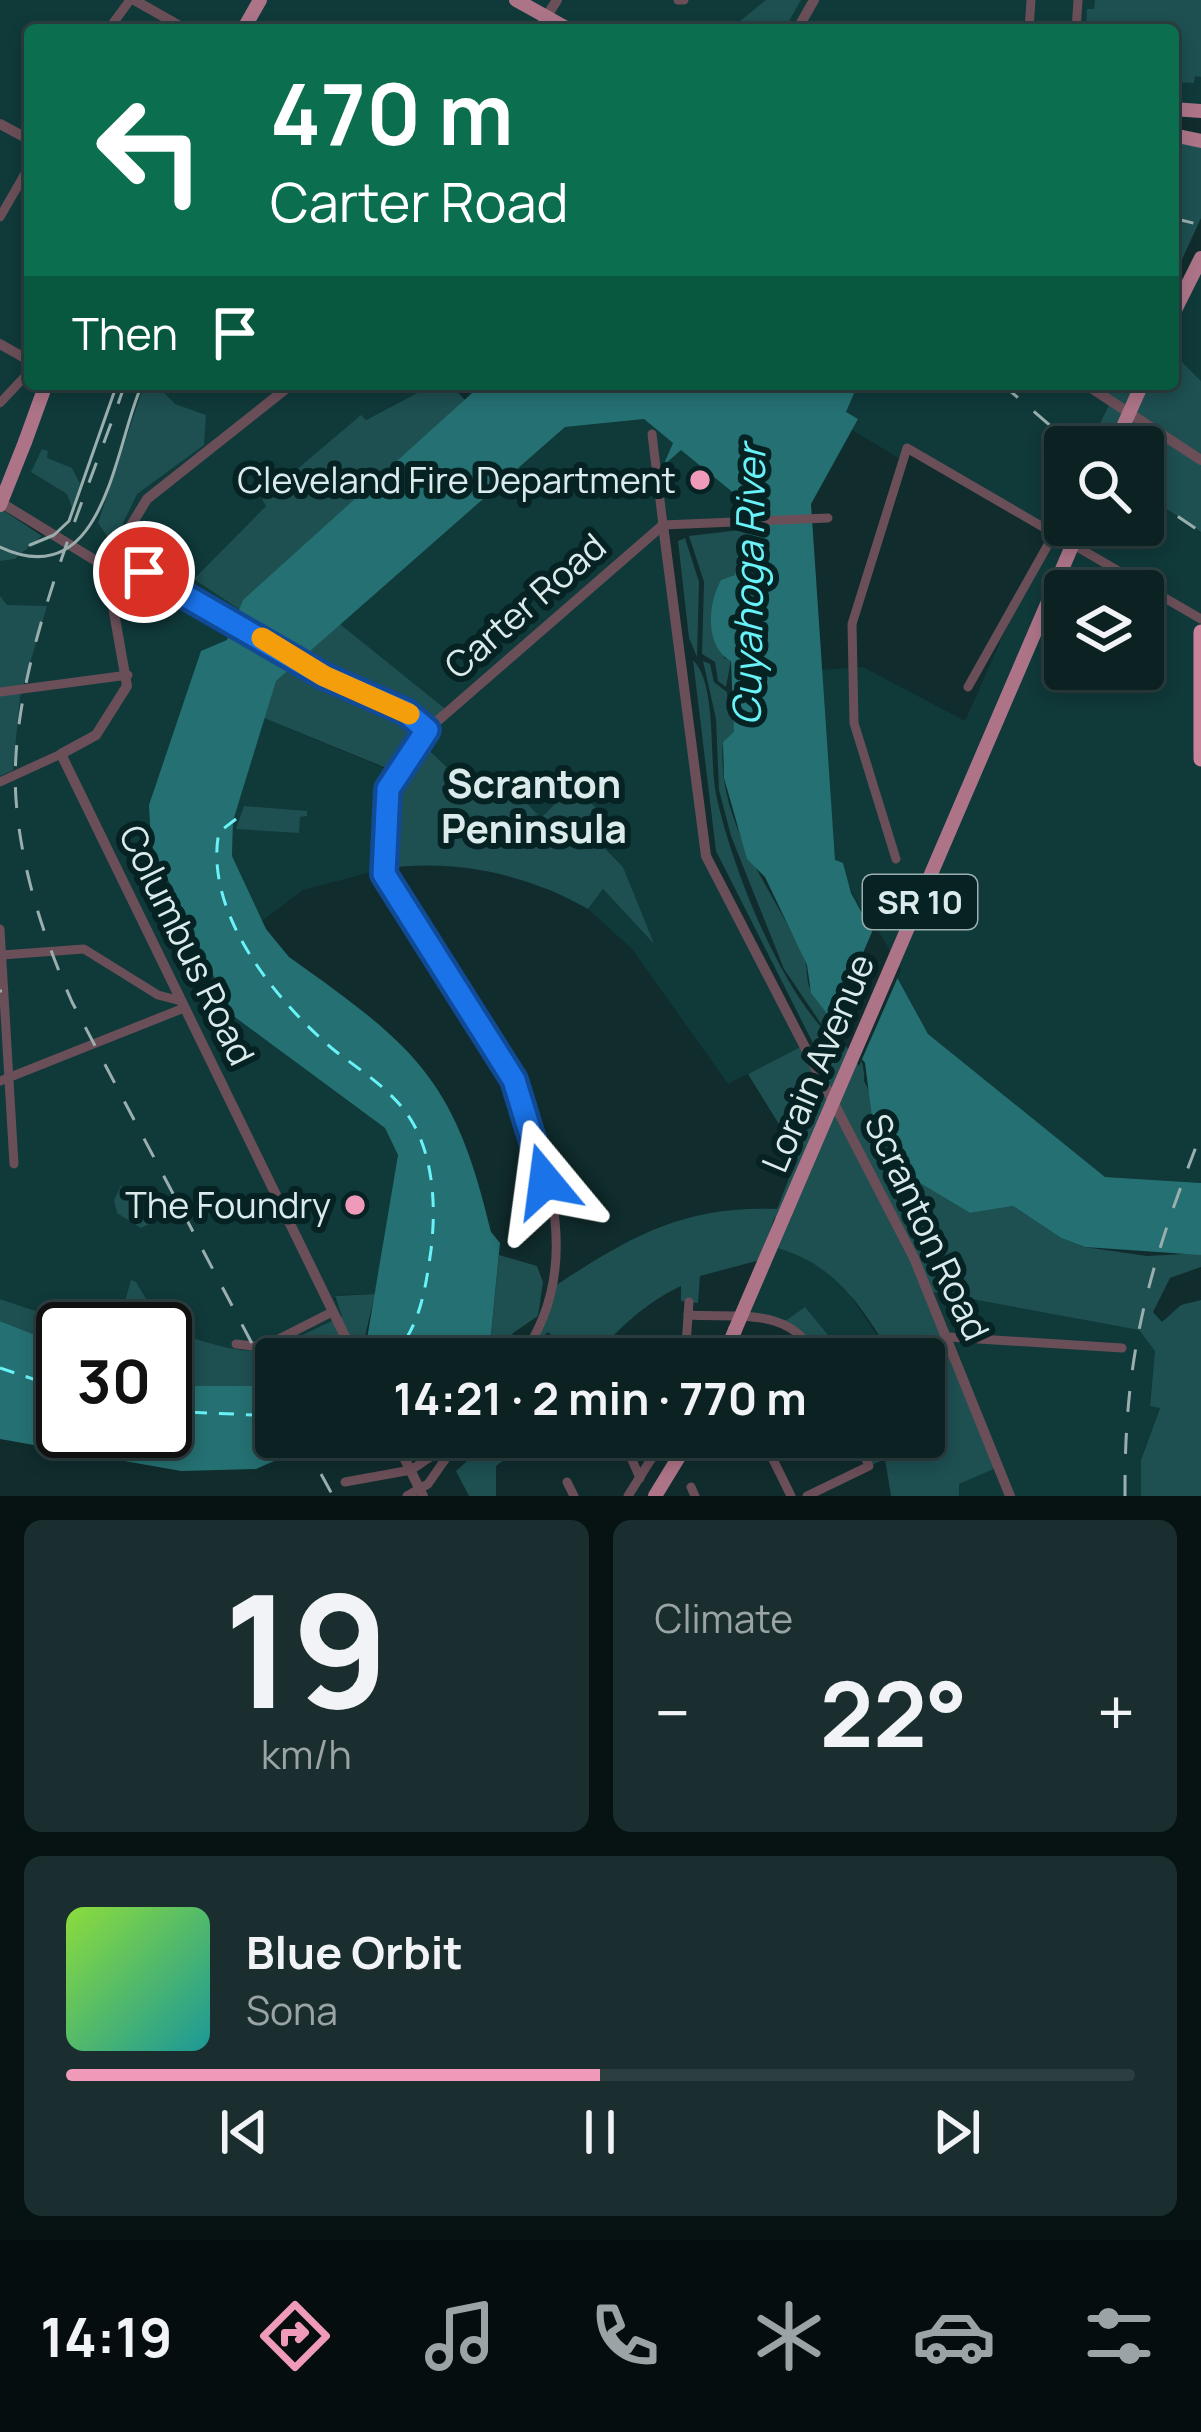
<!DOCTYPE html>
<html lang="en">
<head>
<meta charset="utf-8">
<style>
  :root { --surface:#0c2122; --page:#1a2e2f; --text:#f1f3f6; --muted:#9aa3a5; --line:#2c3e40; --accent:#ef9ab8 }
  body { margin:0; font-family:Manrope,sans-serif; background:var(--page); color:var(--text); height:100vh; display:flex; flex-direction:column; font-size:45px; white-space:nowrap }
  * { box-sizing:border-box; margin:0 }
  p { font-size:39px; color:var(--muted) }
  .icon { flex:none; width:66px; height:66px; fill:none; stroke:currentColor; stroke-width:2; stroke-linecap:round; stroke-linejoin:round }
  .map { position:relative; height:1496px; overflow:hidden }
  .sheet { display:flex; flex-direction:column; gap:24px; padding:24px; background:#071213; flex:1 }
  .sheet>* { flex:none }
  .hud { position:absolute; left:24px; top:24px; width:1155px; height:366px; border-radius:12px; box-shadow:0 6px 18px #0003,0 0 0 3px var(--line); background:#0b6e4f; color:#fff; overflow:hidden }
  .buttons { position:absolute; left:1044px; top:426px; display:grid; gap:24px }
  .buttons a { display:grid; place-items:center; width:120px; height:120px; border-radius:12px; background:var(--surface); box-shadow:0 6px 18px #0003,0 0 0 3px var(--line); font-size:60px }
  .speed { position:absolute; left:36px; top:1302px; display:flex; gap:24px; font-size:60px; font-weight:700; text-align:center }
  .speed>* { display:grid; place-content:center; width:156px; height:156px; border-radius:50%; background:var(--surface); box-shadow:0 6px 18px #0003,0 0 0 3px var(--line); line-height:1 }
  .speed .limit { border:6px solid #111; border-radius:18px; background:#fff; color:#111 }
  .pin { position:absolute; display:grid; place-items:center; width:102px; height:102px; color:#fff; margin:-51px; border:6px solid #fff; border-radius:50%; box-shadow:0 3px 12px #0007 }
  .me { position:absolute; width:132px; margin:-66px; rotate:344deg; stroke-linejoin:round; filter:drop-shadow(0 0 9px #0008) }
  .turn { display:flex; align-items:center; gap:42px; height:252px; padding:0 48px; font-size:54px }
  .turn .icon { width:156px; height:156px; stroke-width:2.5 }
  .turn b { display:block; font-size:84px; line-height:102px }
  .then { display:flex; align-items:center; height:114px; padding:0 48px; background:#0003; gap:24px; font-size:45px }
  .big { font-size:90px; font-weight:700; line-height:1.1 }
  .sheet .widget { flex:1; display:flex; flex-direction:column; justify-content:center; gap:18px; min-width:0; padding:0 42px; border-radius:18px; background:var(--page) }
  .sheet .dial { align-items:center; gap:0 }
  .dial b { font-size:156px; line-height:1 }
  .song { display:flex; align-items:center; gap:36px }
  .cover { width:144px; height:144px; border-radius:18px; background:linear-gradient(135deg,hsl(90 70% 55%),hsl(180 70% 35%)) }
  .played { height:12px; border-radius:6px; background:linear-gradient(90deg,var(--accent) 50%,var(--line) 50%) }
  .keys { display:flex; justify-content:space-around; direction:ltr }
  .heat { display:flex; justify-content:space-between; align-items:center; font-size:66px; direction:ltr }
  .sheet .tiles { flex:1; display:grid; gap:24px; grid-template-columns:1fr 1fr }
  .widget:last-child { grid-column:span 2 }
  .trip { position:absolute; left:255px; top:1338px; width:690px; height:120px; border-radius:12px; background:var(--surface); box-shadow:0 6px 18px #0003,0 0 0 3px var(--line); font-weight:700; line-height:120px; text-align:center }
  .menu { display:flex; height:192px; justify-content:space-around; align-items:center; background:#050d0e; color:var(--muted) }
  .menu .icon { width:84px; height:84px }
  .menu .selected { color:var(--accent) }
  .menu b { font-size:54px; color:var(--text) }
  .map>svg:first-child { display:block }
</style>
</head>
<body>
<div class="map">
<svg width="1201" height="1496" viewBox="0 0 1201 1496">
  <rect width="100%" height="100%" fill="#102c2d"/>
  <g fill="#10393a" fill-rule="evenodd">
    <polygon points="0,0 1201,0 1201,111 1173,109 1173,30 30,30 30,384 434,384 365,420 362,416 195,579 243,612 227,640 232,1015 385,1128 398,1155 375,1294 338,1295 334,1298 343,1315 265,1353 239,1353 160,1327 131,1282 117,1329 89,1329 0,1299 0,561 16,559 47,532 0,502"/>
    <polygon points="1201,258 1201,381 1173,353 1173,314"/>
    <path d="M 858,384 L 1098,384 L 1096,392 L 1111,401 L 1087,447 L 1065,447 L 1065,525 L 1143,525 L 1143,493 L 1201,532 L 1201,1183 L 1105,1177 L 928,1034 L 835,861 L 820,670 L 863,667 L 965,721 L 1049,532 L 907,449 L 902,460 L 852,430 L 858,419 L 845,413 ZM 1065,591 L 1143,591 L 1143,669 L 1065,669 Z"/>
    <polygon points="644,419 673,443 664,466 681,449 736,495 746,522 664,525 703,840 804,1045 728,1084 632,949 588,909 603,889 650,940 623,867 580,823 595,807 541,819 519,795 448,767 417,740 448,712 340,624 565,427"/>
    <polygon points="264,718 396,773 383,869 303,890 262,921 232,856 233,821"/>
    <polygon points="773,1247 799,1254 840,1280 893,1359 848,1359 805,1307 785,1321 743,1318"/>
    <polygon points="928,1290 1139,1330 1155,1351 1150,1405 1160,1407 1141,1460 1141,1496 959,1496 958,1484 997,1467"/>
  </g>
  <g fill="#1e4f51">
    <polygon points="766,0 801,0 784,30 729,30"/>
    <polygon points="1095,0 1201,0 1201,77 1195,76 1194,83 1173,82 1173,30 1086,30 1087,9 1094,9"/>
    <polygon points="1173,141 1201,146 1201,218 1173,279"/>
    <polygon points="1173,353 1201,381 1201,532 1143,493 1143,447 1088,447 1111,401 1096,391 1098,384 1173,384"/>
    <polygon points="434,384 450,384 465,400 244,600 243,612 194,579 266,506 262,499 361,415 366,420"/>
    <polygon points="156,385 175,404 206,415 204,445 137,494 113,544 98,523 141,394"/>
    <polygon points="42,449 48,451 47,458 72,468 80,484 72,508 67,494 31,472"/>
    <polygon points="0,508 42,536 15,559 0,561"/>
    <polygon points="748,529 749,536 739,544 724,658 731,660 726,687 718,681 715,662 702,654 704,582 689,536"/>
    <polygon points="685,538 699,582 697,657 689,638 678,541"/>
    <polygon points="0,596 7,605 47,606 20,697 13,770 0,776"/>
    <path d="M 340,624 L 449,712 L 418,740 L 447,767 L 519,795 L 541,818 L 573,786 L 596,808 L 581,824 L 623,867 L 654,944 L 603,889 L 588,909 C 528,874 452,858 383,869 L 385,801 L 396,772 L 264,718 L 275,681 Z"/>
    <path d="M 693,660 C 717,683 709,759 716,794 C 730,862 779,987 828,1034 L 784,969 L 731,836 L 719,790 L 716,719 L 703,661 L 710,664 L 714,682 L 727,692 L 728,704 L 734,706 L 734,733 L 723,742 C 716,824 773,888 804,958 C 808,967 806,977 809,986 C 824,1020 867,1041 864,1081 L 913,1179 L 970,1213 L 1013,1206 L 1061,1238 L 1085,1247 L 1147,1256 L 1201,1253 L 1201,1267 L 1170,1278 L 1153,1312 L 1162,1322 L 1181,1305 L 1201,1300 L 1201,1496 L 1141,1496 L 1141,1460 L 1160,1408 L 1150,1406 L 1155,1351 L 1139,1330 L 929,1291 L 998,1467 L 959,1484 L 959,1496 L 891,1496 L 885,1459 L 869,1466 L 856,1437 L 924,1437 L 924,1359 L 893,1359 C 863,1307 834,1262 773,1247 L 775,1216 L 760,1260 L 700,1276 L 698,1303 L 681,1301 L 681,1286 C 645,1303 618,1329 592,1359 L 553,1359 L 563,1347 L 548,1332 L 533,1345 C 539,1330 545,1293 558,1284 C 631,1236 685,1205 777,1209 L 798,1155 L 748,1074 L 804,1045 L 811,1059 L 819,1055 L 716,851 Z"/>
    <polygon points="244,806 307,811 307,816 300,817 299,833 236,829"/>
    <polygon points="121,1186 147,1194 156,1221 141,1228 117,1213 114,1200"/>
    <polygon points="499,1255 537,1266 543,1282 538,1316 513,1333 503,1359 480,1359 491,1334"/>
    <polygon points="131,1280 136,1282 164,1329 117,1329"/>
    <path d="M 375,1294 L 362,1349 L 342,1359 L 276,1359 L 276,1386 L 165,1386 L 165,1329 C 261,1360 252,1359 342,1316 L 335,1296 Z"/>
    <polygon points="0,1299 89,1329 63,1329 63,1346 0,1321"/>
    <polygon points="805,1307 848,1359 817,1359 785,1321"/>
    <polygon points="494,1437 535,1437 496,1466 496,1496 469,1496 456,1471"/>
  </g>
  <g fill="#257072">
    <path d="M 482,384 L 858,384 L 846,412 L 858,419 L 811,504 L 835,860 L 843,863 L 851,893 L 928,1034 L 1105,1177 L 1201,1183 L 1201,1255 L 1085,1247 L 1061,1238 L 1013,1206 L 970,1213 L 913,1179 L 873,1124 L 865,1063 L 811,993 L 807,965 L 765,877 L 747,859 L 724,778 L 723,742 L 734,732 L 731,661 C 704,646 708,603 721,580 L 735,575 L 739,544 L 748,536 L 736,495 L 681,450 L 663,466 L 673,443 L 644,419 L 565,427 L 276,681 L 233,821 L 232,856 L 266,929 L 289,957 C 416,1047 455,1079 491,1232 L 500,1243 L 491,1334 L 480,1359 L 342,1359 L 362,1349 L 367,1339 L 398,1155 L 385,1128 L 232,1015 L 151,844 L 149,805 L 201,651 L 227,640 L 243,600 Z"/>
    <polygon points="0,1321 63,1346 63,1431 165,1431 165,1386 276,1386 276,1437 368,1437 372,1446 358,1454 288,1455 256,1469 181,1471 0,1439"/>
  </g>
  <polygon fill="#102c2d" points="875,925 901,970 859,1066 832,1025"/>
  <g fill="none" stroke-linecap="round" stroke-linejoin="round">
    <g stroke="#69f3f8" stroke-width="3" stroke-dasharray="15 12" stroke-linecap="butt">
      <path d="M 236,819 L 219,832 C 203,913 277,1002 334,1050 C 362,1072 396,1092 414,1125 C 434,1162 436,1209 431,1250 C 425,1292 420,1327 391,1359"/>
      <polyline points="0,1368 63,1389"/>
      <polyline points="165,1411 254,1415 276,1409"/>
    </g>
    <g stroke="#6b4f58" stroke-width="9">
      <polyline points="678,0 684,0"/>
      <polyline points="108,30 130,0"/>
      <polyline points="1029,30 1031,0"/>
      <polyline points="1076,30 1078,0"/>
      <polyline points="0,217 30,165"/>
      <polyline points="0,403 30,371"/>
      <polyline points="652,434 663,525 828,518"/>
      <path d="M 113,556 L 214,608 L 324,676 L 406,712 L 427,730 C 389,771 363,840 392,893 C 472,1014 627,1213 520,1359"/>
      <polyline points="968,687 1054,534"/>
      <polyline points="0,692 128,675"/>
      <polyline points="0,782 61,754"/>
      <polyline points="896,859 854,723 852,624 907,448 1201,619"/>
      <polyline points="0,929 14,1164"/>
      <polyline points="2,955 84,949 158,995 181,1001"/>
      <polyline points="0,1081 184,1008"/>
      <path d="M 688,1315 C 740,1318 792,1306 817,1359"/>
      <polyline points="948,1337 1122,1348"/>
      <polyline points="236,1344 263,1347 332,1312"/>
      <polyline points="685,1359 689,1302"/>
      <polyline points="622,1437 640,1478"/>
      <polyline points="762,1437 791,1496"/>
      <polyline points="345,1482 411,1470 460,1437"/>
      <polyline points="567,1482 574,1496"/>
      <polyline points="691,1487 695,1496"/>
      <polyline points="407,1496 428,1484 453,1448"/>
      <polyline points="628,1496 665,1437"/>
      <polyline points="807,1496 869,1466 856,1437"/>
    </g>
    <g stroke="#6b4f58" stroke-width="10">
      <polyline points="134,0 187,30"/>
      <polyline points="538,30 557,0"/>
      <polyline points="797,30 814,0"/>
      <polyline points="0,124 30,140"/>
      <polyline points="0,344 30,361"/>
      <polyline points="1085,384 1201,460"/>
      <polyline points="0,502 106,567"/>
      <polyline points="663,525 706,856 914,1258 1010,1496"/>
      <polyline points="106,567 127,686 96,735 61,754 356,1359"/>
      <polyline points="106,567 147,499 292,384"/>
      <polyline points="427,730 663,525"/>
      <polyline points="394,1437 423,1496"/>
    </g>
    <g stroke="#ad7488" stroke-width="14">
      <polyline points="516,0 570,30"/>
      <polyline points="243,30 260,0"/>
      <polyline points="1173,109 1201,111"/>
      <polyline points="1173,135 1201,141"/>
      <polyline points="1173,314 1201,258"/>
      <polyline points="25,442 46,384"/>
      <polyline points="723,1359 735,1330"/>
      <polyline points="655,1496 691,1437"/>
    </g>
    <polyline stroke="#c8839b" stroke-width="15" points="1201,632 1201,759"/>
    <g stroke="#9aaeae" stroke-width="3">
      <polyline points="30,545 54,535 69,521 117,384"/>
      <path d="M 0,547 C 102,595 114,453 139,392"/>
    </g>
    <g stroke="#9aaeae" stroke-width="3" stroke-dasharray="21 21" stroke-linecap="butt">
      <polyline points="1173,218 1197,224"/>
      <path d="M 125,384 C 83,507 7,670 16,799 C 21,870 44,938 72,1002 L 276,1389"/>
      <polyline points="1002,384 1075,447"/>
      <polyline points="1143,493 1201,532"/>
      <polyline points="0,991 2,991"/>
      <polyline points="301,1437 333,1496"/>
      <path d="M 1125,1496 C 1124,1352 1149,1267 1201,1134"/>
    </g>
    <g stroke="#ad7488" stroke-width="14">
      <polyline points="1114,447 1142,384"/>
      <polyline points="0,505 25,442"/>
      <polyline points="735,1330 1081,525"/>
    </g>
  </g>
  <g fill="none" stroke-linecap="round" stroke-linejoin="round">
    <defs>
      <polyline id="route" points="144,572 324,676 406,712 427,730 388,789 384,874 514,1080 545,1181"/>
    </defs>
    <use href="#route" stroke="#114b97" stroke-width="30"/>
    <use href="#route" stroke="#1a73e8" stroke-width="21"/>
    <polyline stroke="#f59e0b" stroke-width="21" points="262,638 324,676 409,714"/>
  </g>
  <g fill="#ef9ab8" stroke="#062223" stroke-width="4.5">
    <circle cx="700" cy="480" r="12"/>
    <circle cx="355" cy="1205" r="12"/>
  </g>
  <g text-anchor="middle" stroke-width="12" stroke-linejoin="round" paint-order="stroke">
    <rect fill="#062223" stroke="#9bafaf" stroke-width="3" x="863" y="875" width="114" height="54" rx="9"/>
    <g font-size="33" font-weight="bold" fill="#dbebeb">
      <text x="920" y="914">SR 10</text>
    </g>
    <g font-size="36" fill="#dbebeb" stroke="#062223" text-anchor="end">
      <text x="676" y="493">Cleveland Fire Department</text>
      <text x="331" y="1218">The Foundry</text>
    </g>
    <g font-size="36" fill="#dbebeb" stroke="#062223">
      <text transform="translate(525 606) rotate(-41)" y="13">Carter Road</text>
      <text transform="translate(187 945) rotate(64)" y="13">Columbus Road</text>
      <text transform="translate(818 1063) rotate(-67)" y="13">Lorain Avenue</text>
      <text transform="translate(927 1227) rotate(65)" y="13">Scranton Road</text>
    </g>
    <g font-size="39" font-style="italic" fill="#69f3f8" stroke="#062223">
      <text transform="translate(749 585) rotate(-89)" y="14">Cuyahoga River</text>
    </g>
    <g font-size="39" font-weight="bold" fill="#dbebeb" stroke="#062223">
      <text x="534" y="798">Scranton<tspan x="534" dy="45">Peninsula</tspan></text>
    </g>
  </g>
</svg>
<div class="buttons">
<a><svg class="icon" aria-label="search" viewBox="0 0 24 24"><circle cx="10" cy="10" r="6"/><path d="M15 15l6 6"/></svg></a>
<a><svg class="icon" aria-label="layers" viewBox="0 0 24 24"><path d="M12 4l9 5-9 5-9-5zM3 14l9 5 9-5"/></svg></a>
</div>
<div class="speed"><div class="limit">30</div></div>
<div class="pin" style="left:144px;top:572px;background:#d93025"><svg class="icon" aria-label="arrive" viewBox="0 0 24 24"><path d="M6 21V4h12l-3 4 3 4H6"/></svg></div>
<svg class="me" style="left:545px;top:1181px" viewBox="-20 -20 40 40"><path d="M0-17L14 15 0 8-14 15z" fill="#1a73e8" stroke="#fff" stroke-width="4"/></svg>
<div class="trip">14:21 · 2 min · 770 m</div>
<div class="hud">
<div class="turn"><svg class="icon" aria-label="left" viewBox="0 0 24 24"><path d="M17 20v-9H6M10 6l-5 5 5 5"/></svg><div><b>470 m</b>Carter Road</div></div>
<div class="then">Then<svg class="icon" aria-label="arrive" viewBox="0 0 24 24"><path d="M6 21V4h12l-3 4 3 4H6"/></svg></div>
</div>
</div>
<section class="sheet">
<div class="tiles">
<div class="widget dial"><b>19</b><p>km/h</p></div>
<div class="widget"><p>Climate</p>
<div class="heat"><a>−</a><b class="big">22°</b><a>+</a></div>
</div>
<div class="widget">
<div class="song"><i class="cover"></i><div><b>Blue Orbit</b><p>Sona</p></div></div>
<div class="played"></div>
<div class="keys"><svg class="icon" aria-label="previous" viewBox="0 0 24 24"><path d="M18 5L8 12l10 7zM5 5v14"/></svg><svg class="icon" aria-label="pause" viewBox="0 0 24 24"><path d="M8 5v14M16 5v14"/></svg><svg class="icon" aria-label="next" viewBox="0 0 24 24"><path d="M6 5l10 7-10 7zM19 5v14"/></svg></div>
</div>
</div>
</section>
<nav class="menu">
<b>14:19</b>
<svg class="icon selected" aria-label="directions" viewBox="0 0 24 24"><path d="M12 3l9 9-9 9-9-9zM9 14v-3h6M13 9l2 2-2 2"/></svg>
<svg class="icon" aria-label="music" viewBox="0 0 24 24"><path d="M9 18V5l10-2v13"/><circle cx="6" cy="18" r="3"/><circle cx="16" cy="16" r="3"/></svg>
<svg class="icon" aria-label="phone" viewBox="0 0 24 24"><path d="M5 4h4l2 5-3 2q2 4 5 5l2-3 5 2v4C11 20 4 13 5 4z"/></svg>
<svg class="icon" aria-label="climate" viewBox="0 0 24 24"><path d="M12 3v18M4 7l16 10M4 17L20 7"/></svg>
<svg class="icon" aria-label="car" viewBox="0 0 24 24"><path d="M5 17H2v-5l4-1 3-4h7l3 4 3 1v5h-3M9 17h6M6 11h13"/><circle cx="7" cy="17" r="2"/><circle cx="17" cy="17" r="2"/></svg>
<svg class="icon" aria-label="filters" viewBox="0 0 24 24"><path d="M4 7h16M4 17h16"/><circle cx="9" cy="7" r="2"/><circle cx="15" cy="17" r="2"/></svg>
</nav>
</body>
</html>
